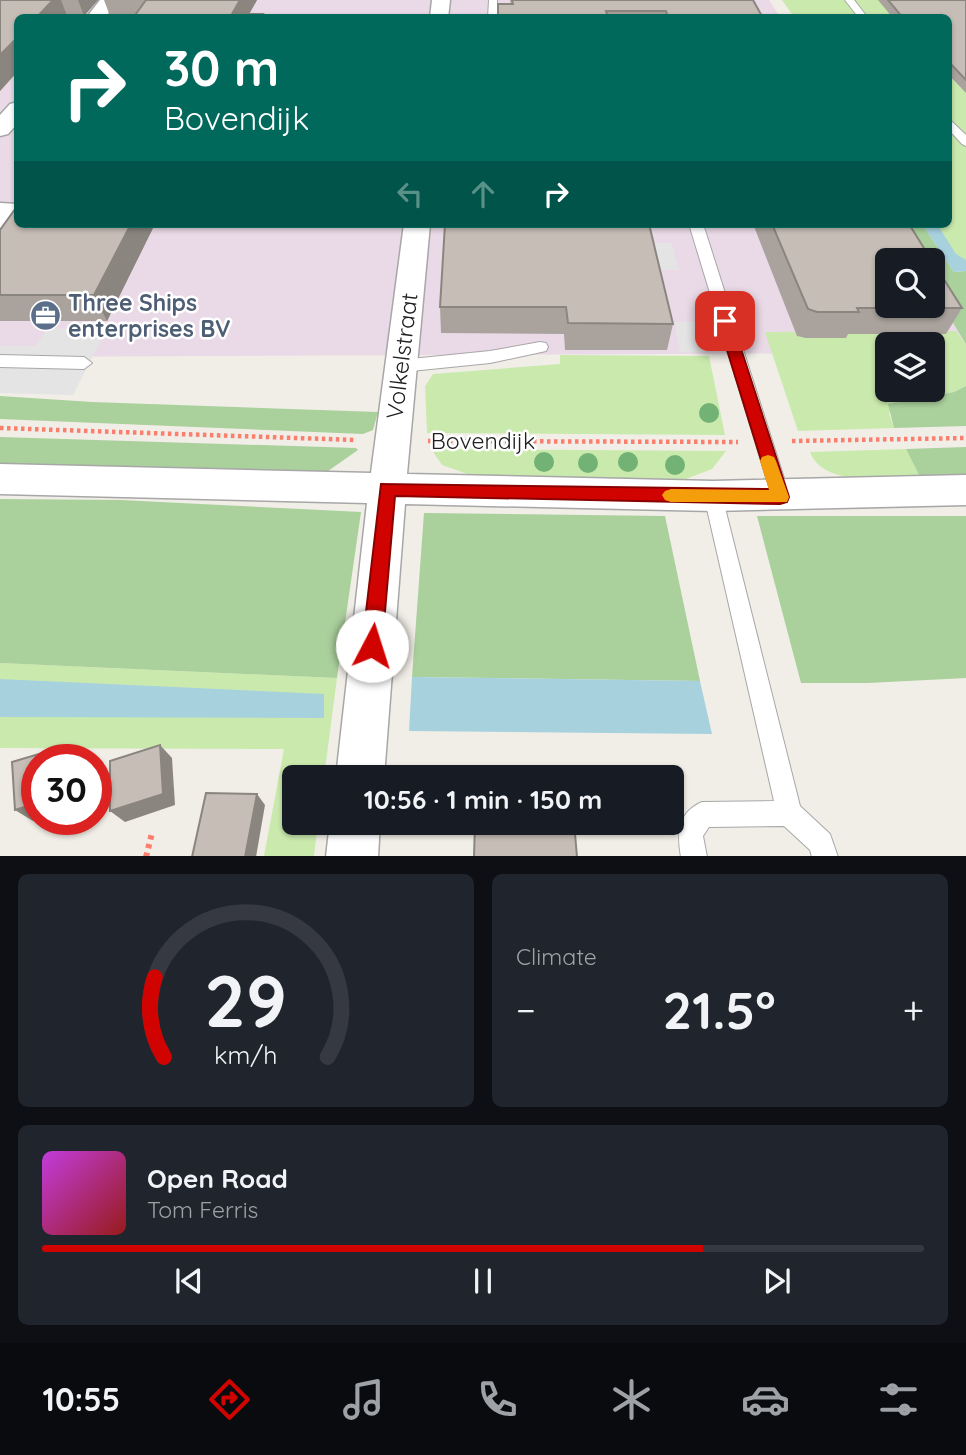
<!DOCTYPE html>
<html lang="en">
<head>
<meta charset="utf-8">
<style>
  :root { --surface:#171b24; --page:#20242c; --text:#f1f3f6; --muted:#9ea1a6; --line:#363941; --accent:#d10300 }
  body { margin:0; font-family:Quicksand,sans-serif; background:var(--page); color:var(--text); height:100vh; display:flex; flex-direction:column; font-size:26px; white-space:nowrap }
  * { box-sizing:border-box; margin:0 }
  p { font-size:23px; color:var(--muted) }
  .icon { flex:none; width:38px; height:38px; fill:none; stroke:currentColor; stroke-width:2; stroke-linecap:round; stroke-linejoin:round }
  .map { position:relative; height:856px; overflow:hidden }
  .sheet { display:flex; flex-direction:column; gap:18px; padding:18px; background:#0d0f14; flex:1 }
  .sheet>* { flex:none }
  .guide { position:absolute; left:14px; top:14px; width:938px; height:214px; border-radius:10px; box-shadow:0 2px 5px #0004; background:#00695c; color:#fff; overflow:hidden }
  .tools { position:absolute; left:875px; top:248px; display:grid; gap:14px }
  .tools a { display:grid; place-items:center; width:70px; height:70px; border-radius:10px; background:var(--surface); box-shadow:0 2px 5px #0004; font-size:35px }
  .speed { position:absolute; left:21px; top:744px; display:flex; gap:14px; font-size:35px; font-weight:700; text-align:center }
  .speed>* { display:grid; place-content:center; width:91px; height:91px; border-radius:50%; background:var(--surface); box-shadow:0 2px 5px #0004; line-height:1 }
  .speed .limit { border:10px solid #d22; background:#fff; color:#111 }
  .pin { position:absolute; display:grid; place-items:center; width:60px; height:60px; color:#fff; margin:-30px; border-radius:14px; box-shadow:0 4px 10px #0006 }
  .me { position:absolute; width:77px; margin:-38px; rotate:5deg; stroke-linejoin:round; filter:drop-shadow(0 0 5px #0008) }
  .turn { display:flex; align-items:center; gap:24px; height:147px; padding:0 35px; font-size:32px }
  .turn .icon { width:91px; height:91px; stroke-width:2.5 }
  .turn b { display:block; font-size:49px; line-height:60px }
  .lanes { display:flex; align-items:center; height:66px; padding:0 35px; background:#0003; justify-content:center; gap:35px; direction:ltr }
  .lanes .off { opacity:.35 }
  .big { font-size:52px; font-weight:700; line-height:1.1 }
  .sheet .tile { flex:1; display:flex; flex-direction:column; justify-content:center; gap:10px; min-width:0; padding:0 24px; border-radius:10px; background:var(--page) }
  .sheet .dial { align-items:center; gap:0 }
  .dial svg { height:182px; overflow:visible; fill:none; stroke:var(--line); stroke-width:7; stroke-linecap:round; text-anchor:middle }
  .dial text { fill:var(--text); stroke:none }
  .song { display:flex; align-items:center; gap:21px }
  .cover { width:84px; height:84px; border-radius:10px; background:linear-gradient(135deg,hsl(290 70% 55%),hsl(0 70% 35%)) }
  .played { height:7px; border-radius:4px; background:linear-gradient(90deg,var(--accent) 75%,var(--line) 75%) }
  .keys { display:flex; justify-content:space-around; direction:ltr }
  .heat { display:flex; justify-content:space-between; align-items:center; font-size:38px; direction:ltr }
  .sheet .tiles { flex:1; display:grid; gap:18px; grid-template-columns:1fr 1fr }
  .tile:last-child { grid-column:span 2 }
  .trip { position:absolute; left:282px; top:765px; width:402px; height:70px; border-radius:10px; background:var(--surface); box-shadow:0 2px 5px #0004; font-weight:700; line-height:70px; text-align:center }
  .tab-bar { display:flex; height:112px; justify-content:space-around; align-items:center; background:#090b0e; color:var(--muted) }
  .tab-bar .icon { width:49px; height:49px }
  .tab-bar .current { color:var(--accent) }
  .tab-bar b { font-size:32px; color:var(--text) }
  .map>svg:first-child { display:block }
</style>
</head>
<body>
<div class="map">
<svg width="966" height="857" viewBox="0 0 966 857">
  <rect width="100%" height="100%" fill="#f1eee7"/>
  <path fill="#ead9e6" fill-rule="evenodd" d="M 0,0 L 769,0 L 780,17 L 18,18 L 18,224 L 912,224 L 966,310 L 966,352 L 933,345 L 887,345 L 887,353 L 0,357 ZM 887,261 L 933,261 L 933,306 L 887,306 Z"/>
  <g fill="#caeaad" fill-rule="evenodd">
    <polygon points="782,0 966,0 966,269 932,224 948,224 948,18 794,17"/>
    <path d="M 956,331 L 966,344 L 966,386 L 954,392 L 899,401 L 889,413 L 894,428 L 798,431 L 765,332 ZM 887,345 L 933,345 L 933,390 L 887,390 Z"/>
    <polygon points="560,355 709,356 725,435 427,433 425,386 433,374 560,364"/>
    <polygon points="431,449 726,451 712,469 686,479 473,476 442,465"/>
    <path d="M 906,449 L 920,477 C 889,478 823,488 810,452 Z"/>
    <polygon points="0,663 337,678 324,777 294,777 294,822 318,823 314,856 264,856 284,749 0,748"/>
  </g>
  <g fill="#aad09c">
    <polygon points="883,224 922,224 954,272 966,271 966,344 933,290 933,261 905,261"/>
    <polygon points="966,386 966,426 894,428 888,404 954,392"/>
    <polygon points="0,396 92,402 378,412 373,430 363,434 0,419"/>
    <polygon points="0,437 356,448 358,450 328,471 319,473 0,467"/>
    <polygon points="966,447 966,476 920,477 906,449"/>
    <polygon points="0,499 120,500 361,512 337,678 0,663"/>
    <polygon points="424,513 665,516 700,681 412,677"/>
    <polygon points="757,516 966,516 966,678 868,683 801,683"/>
  </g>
  <g fill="#e4e4e4">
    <polygon points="650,243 672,243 679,270 656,270"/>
    <polygon points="674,322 699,322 706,352 680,352"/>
    <polygon points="48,328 106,330 73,395 0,393 0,346 35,346"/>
  </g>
  <g fill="#a8d1de">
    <polygon points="922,224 937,224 956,254 966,260 966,271 954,272"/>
    <polygon points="412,677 700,681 712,734 409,731"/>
    <polygon points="0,679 324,694 324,718 0,717"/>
  </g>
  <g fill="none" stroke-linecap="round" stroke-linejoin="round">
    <defs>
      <g id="service">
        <polygon points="489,0 497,0 498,18 488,18"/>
        <polygon points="845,0 854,0 868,18 859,18"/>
        <polygon points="948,118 966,135 966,146 962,144 948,129"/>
        <polygon points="689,224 703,224 790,497 788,502 781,505 774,502 772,497"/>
        <polygon points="540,342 546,343 548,347 546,351 490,363 401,372 393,366 401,360 490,351"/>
        <polygon points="0,355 84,357 92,363 84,369 0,367"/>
        <path d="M 713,488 L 720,491 L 722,496 L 800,806 L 830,834 L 838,857 L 812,857 L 810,850 L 784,826 L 709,827 L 703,836 L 707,857 L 681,857 C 677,834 677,813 702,802 L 774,801 L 704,496 L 706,491 Z"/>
      </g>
      <g id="minor">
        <polygon points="100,0 118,0 105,18 86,18"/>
        <polygon points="432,0 450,0 448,18 430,18"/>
        <polygon points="18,102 18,123 8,134 0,136 0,115 10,104"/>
        <polygon points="0,203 18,204 18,224 10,237 0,239"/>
        <polygon points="404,224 430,224 407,474 713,481 966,475 966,505 713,511 405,504 384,777 336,777 367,503 0,494 0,464 371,473"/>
        <polygon points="330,822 380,822 378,857 326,857"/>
      </g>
    </defs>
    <use href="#service" stroke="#a7a7a7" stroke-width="2"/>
    <use href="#minor" stroke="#a7a7a7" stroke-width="3"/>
    <g stroke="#fa7f6f" stroke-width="4.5" stroke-dasharray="3.5 3.5" stroke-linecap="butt">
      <polyline points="0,428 356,440"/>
      <polyline points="428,441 738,442"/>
      <polyline points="792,441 966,438"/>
    </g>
    <polyline stroke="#fa7f6f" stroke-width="6" stroke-dasharray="4.5 4.5" stroke-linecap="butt" points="146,857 152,833"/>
    <use href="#service" fill="#fff" fill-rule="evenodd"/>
    <use href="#minor" fill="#fff" fill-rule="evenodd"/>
  </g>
  <g fill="#73b275">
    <circle cx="709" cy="413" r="10"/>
    <circle cx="544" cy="462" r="10"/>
    <circle cx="628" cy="462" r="10"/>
    <circle cx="588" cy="463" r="10"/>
    <circle cx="675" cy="465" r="10"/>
  </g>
  <g fill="#aaa39d">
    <polygon points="0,0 98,0 84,16 67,16 66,18 18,18 18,71 0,91"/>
    <polygon points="104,0 257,0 249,14 263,14 264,18 133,18 134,16 110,16"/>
    <polygon points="510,0 753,0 763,18 498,18 498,4 511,4"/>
    <polygon points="878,0 966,0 966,93 948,74 948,18 893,18"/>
    <polygon points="18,224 155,224 107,321 0,321 0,230"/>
    <polygon points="445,224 673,324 667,350 565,350 564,334 441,333 440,307"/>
    <polygon points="753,224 909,224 962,308 946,334 848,334 846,338 806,338 797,336"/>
  </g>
  <g fill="#8b857f">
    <polygon points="53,0 61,0 67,16 66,18 36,18"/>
    <polygon points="78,0 98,0 84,16"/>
    <polygon points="240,0 257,0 247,18 232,14"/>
    <polygon points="18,37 18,71 0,91 0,55"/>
    <polygon points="131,224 155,224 107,321 94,295"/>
    <polygon points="69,745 85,758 85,760 69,760"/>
    <polygon points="160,745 172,758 175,805 125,822 110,811"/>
    <polygon points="257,794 265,805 256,857 245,857"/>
    <polygon points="37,803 37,819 40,819 33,821 15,810"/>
  </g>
  <g fill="#c6beb6" stroke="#8b857f" stroke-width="2">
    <polygon points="0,0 53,0 36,18 18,18 18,37 0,55"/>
    <polygon points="146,0 240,0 232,14 263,14 261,18 133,18"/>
    <polygon points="512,0 753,0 763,18 668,17 666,11 606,11 608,17 498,18 498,4 513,4"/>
    <polygon points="888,0 966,0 966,80 948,61 948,18 903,18"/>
    <polygon points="18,205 18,224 131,224 94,295 0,295 0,230"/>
    <polygon points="445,224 649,224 673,324 568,323 566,307 440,307"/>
    <polygon points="772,224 909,224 932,261 887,261 887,306 933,306 933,262 962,308 857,308 859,312 817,312 808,309"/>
    <polygon points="69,745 69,760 37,760 37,803 15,810 12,762"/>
    <polygon points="160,745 163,794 110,811 110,761"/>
    <polygon points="206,793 257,794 245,857 192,857"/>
    <polygon points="475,822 574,822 577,857 474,857"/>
  </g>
  <polygon fill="#d10300" stroke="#880200" stroke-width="2" points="725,316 732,321 789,497 787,502 780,504 395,496 382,646 379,653 372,655 365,653 362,646 381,484 770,489 718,321"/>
  <polygon fill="#f59e0b" points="768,455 774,457 776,461 789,497 787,502 671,502 665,500 662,495 665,491 671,489 769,490 760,461 762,457"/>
  <defs>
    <symbol id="office-disc" viewBox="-11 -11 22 22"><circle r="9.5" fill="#5c6f8a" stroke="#fff"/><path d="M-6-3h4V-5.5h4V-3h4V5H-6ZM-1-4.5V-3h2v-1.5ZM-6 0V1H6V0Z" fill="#fff"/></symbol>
  </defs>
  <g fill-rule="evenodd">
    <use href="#office-disc" x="28" y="298" width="35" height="35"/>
  </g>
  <g text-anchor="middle" stroke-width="5" stroke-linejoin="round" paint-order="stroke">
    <g font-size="23" font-weight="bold" fill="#4e5e75" stroke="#fff" text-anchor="start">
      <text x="68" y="311">Three Ships<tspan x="68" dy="26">enterprises BV</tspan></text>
    </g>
    <g font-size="23" fill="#202020" stroke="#fff">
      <text transform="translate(402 356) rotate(-83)" y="8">Volkelstraat</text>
      <text x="483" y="449">Bovendijk</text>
    </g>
  </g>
</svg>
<div class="tools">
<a><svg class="icon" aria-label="search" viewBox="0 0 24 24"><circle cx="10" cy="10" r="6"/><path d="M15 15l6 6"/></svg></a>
<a><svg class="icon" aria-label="layers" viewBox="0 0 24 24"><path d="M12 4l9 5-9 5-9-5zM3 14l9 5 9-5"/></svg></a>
</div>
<div class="speed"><div class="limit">30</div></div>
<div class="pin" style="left:725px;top:321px;background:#d93025"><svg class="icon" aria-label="arrive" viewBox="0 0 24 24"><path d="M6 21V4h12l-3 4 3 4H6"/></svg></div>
<svg class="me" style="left:372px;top:646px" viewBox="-20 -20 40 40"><circle r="19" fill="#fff"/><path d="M0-13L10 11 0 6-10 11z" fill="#d10300"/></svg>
<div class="trip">10:56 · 1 min · 150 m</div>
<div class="guide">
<div class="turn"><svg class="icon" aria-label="right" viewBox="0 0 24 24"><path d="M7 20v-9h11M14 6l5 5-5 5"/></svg><div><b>30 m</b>Bovendijk</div></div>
<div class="lanes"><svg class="icon off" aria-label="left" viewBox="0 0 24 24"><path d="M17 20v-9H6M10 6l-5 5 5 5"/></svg><svg class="icon off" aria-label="ahead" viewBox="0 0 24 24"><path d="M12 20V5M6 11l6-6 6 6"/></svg><svg class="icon" aria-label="right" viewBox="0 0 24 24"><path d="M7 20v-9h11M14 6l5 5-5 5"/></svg></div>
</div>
</div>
<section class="sheet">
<div class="tiles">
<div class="tile dial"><svg viewBox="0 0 100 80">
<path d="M14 69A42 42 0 1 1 86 69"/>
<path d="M14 69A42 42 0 0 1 10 34" stroke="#d10300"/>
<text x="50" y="56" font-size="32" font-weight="700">29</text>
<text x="50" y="72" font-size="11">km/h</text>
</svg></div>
<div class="tile"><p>Climate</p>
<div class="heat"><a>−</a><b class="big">21.5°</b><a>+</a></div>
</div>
<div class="tile">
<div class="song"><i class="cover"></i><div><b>Open Road</b><p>Tom Ferris</p></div></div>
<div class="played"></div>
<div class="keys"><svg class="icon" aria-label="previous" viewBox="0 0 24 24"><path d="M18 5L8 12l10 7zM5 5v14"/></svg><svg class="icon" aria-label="pause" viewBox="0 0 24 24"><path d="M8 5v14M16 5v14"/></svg><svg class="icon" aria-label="next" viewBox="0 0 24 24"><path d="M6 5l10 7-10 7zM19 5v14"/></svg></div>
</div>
</div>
</section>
<nav class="tab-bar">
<b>10:55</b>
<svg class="icon current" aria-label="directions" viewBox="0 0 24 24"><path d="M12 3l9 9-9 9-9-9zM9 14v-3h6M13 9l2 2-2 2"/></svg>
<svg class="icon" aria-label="music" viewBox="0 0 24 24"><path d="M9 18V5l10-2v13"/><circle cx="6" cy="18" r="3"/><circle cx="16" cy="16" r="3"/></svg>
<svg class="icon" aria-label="phone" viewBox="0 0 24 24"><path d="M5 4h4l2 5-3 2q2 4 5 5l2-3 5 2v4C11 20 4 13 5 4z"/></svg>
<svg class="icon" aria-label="climate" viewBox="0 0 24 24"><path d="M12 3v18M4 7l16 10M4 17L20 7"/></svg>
<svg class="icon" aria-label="car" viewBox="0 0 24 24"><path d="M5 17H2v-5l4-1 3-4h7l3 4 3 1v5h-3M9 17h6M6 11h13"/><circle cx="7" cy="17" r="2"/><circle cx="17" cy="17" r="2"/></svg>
<svg class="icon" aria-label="filters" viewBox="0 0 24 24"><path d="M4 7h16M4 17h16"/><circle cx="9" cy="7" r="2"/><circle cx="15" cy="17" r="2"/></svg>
</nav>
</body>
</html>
